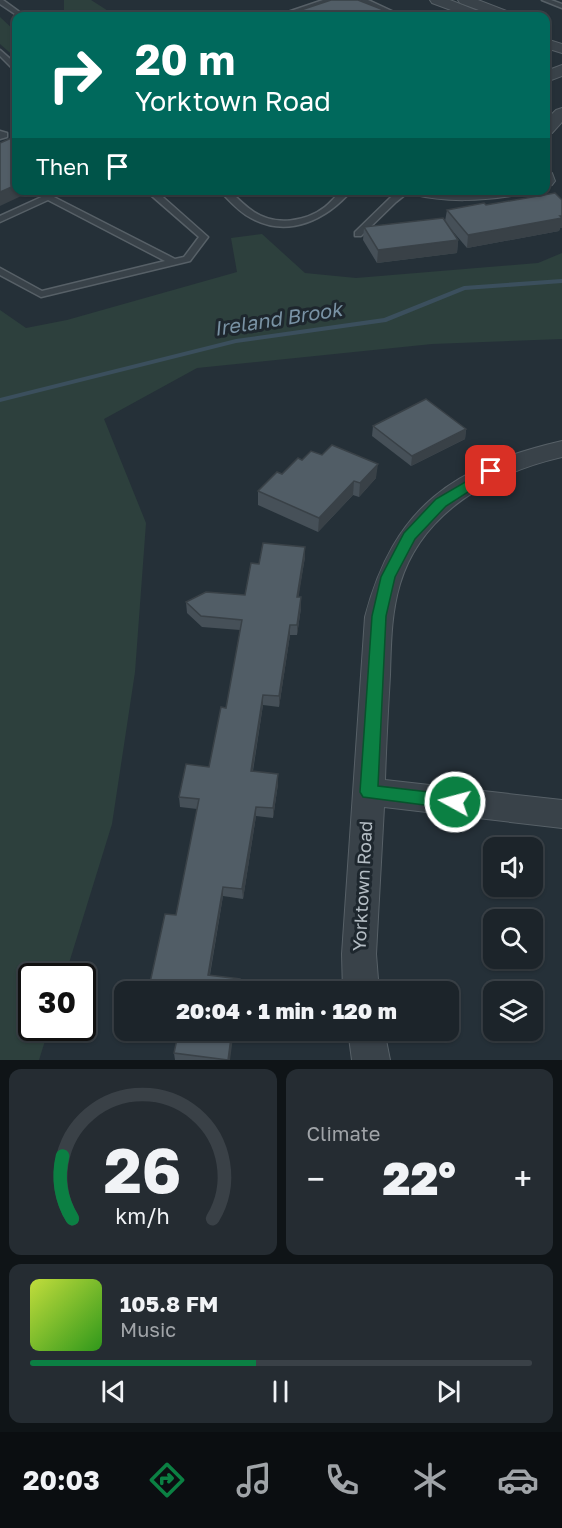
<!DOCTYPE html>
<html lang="en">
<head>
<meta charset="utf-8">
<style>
  :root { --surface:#1c242a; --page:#252c32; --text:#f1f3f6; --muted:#a0a4a8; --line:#3a4147; --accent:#0b8043 }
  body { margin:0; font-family:"Golos Text",sans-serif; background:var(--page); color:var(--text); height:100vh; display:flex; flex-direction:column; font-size:22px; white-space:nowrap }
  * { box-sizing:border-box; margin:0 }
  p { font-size:20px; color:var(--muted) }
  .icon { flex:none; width:33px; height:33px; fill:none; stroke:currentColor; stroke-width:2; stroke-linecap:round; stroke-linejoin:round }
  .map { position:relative; height:1060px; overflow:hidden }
  .details { display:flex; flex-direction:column; gap:9px; padding:9px; background:#0f1417; flex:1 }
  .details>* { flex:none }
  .top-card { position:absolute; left:12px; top:12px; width:538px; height:183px; border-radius:12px; box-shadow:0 2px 4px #0004,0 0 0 2px var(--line); background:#00695c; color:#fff; overflow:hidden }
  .buttons { position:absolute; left:483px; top:837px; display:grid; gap:12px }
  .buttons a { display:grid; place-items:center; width:60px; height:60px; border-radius:12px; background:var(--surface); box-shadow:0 2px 4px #0004,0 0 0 2px var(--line); font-size:30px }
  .speed { position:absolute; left:18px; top:963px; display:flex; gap:12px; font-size:30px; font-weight:700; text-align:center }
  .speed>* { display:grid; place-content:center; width:78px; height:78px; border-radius:50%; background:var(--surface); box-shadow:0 2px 4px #0004,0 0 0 2px var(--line); line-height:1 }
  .speed .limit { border:3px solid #111; border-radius:9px; background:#fff; color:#111 }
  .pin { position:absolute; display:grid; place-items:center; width:51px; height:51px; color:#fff; margin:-26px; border-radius:12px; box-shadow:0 3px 9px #0006 }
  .me { position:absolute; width:66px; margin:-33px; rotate:277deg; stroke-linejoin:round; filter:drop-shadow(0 0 4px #0008) }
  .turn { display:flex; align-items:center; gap:21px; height:126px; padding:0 24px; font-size:27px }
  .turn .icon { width:78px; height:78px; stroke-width:2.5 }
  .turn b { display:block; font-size:42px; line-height:51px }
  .then { display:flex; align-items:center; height:57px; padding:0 24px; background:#0003; gap:12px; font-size:22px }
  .big { font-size:45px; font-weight:800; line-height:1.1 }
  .details .tile { flex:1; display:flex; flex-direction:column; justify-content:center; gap:9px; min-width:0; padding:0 21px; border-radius:12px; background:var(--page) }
  .details .dial { align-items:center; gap:0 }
  .dial svg { height:156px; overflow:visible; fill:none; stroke:var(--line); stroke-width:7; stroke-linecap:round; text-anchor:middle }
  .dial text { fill:var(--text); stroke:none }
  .song { display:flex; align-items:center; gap:18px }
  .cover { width:72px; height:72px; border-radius:9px; background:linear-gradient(135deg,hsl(70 70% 55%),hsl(110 70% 35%)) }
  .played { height:6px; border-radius:3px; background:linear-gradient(90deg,var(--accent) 45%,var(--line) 45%) }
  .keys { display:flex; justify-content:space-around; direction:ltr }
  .heat { display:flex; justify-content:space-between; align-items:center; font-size:33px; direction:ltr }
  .details .tiles { flex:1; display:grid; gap:9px; grid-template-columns:1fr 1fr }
  .tile:last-child { grid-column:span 2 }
  .trip { position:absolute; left:114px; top:981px; width:345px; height:60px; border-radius:12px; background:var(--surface); box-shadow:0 2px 4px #0004,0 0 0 2px var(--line); font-weight:800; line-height:60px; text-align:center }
  .tab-bar { display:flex; height:96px; justify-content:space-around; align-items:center; background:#0b0e11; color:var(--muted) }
  .tab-bar .icon { width:42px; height:42px }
  .tab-bar .selected { color:var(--accent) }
  .tab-bar b { font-size:27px; color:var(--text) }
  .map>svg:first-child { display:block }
</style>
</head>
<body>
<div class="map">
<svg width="562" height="1060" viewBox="0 0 562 1060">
  <rect width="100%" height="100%" fill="#253038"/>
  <g fill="#2d403d">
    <polygon points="64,0 91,0 116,16 64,16"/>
    <polygon points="0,17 16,32 16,58 0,44"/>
    <polygon points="262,234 305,273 356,278 538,263 562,253 562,339 432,344 197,368 104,419 146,523 135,672 112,824 65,976 32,976 32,1028 49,1028 39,1060 0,1060 0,310 26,328 67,320 237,272 231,238"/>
  </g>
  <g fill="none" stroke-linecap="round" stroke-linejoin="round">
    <polygon fill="#3b4f5d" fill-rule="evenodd" points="562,279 562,283 465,290 386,322 236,343 0,402 0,398 236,339 384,318 464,286"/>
    <defs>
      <g id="service">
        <polygon points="0,0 3,0 25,16 18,16 0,4"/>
        <polygon points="323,0 333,0 284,16 276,16"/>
        <polygon points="359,0 368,0 394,12 389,13"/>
        <polygon points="542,0 551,0 562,4 562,8"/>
        <polygon points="464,9 467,11 466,12 454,16 446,16"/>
        <polygon points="0,50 16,64 16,69 13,69 0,56"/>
        <polygon points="0,131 7,133 7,137 0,139"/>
        <polygon points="145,190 155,190 208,237 190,261 41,297 0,275 0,268 42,291 165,261 48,200 0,222 0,216 48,194 175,259 184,257 199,237"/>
        <path d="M 219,190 L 229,190 C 237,198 245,206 254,212 C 275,226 306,222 325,207 C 335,199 338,190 352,190 C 327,219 289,239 251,218 C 239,212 229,200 219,190 Z"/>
        <polygon points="401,190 411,190 396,202 361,236 355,236 355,232 390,198"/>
      </g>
      <g id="minor">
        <polygon points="430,0 450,0 483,13 485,16 467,16 432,3"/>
        <polygon points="458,0 478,0 512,13 514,16 495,16 460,3"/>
        <polygon points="546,39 562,44 562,53 546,48"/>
        <polygon points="562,65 562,76 546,82 546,71"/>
        <polygon points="562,108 562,122 552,133 546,134 546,120 556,110"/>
        <polygon points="546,172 552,173 555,181 552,185 546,186"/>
        <path d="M 408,190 L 527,190 L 518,195 C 481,201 447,203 411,194 Z"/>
        <path d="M 562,441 L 562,457 C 493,473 422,511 400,584 C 391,614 391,644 390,675 C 388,710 386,745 385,780 L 562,800 L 562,828 L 384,807 L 376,954 L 379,992 L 343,992 L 342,954 L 365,617 C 394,506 454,466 562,441 Z"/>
        <polygon points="348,1030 384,1030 390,1060 352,1060"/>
      </g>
    </defs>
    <use href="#service" stroke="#576067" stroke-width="3"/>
    <use href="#minor" stroke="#576067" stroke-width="2"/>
    <use href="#service" fill="#394249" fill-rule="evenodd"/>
    <use href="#minor" fill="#394249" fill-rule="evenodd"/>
  </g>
  <g fill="#465058">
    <polygon points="284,190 310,190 297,197"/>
    <polygon points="486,205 560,228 559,231 467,248 450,228 458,240 457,253 377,263 363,240 364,227 445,221 447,210"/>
    <polygon points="373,426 466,429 465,439 411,466 372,436"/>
    <polygon points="302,460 376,478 359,497 353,495 318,532 258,505 258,491"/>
    <polygon points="305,557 298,597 301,597 301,608 297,635 290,635 279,707 263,705 253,771 278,784 273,818 256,816 243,899 223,896 210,975 240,979 241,988 148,992 176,915 197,809 180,807 179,797 209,767 226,708 240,630 202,627 187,613 186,602 245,595 259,564"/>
    <polygon points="174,1053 230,1060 175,1060"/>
  </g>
  <g fill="#394147">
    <polygon points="16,185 16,190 34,190 0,206 0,192"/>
    <polygon points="297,190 310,190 297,197"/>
    <polygon points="562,216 562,228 560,228 559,231 467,248 468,235"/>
    <polygon points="458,240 457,253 377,263 378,250"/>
    <polygon points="466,429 465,439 411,466 412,456"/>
    <polygon points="378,464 376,478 359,497 360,483"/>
    <polygon points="354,481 353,495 318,532 319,518"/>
    <polygon points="305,547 305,557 297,607 297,597"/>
    <polygon points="301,597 301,608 297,635 297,625"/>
    <polygon points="290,625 290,635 279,707 279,696"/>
    <polygon points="263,695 263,705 251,781 251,771"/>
    <polygon points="278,774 278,784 273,818 273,808"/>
    <polygon points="256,807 256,816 243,899 242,889"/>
    <polygon points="223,887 223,896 208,984 208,975"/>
    <polygon points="232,1030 234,1030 230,1060 228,1060"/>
  </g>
  <g fill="#515d66" stroke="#394147" stroke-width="1.5">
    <polygon points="331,0 358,0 399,16 295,16 289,14"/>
    <polygon points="16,136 16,185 0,192 0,143"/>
    <polygon points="555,193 562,200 562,216 560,216 562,218 468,235 447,210 484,203 486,205"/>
    <polygon points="443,218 458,240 378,250 364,227"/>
    <polygon points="426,399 466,429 412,456 373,426"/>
    <polygon points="332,445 378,464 360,483 354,481 319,518 258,491 277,472 282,474 298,458 302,460 311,451 322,455"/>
    <polygon points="263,543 305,547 297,597 301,597 297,625 290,625 279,696 263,695 251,771 278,774 273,808 256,807 242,889 223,887 208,975 240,979 238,992 148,992 165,914 176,915 199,799 179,797 186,764 209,767 221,707 226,708 242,620 201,616 186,602 206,592 245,595 251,563 259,564"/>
    <polygon points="179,1030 232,1030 228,1060 174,1053"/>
  </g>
  <polygon fill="#0b8043" stroke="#07532c" stroke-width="1.5" points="491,467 496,468 498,471 496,474 446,506 415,539 395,577 386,616 378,786 455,795 461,797 463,802 461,807 455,809 363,797 360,792 372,616 381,577 404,533 436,499"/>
  <g text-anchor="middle" stroke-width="6" stroke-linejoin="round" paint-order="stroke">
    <g font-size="18" fill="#b4bdc4" stroke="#1e272e">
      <text transform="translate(363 886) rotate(-87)" y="6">Yorktown Road</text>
    </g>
    <g font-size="20" font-style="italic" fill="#7992a4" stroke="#1e272e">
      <text transform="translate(278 319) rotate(-9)" y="7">Ireland Brook</text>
    </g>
  </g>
</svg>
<div class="buttons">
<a><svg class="icon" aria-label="sound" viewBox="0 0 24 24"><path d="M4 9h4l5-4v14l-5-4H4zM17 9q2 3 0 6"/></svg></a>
<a><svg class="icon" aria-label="search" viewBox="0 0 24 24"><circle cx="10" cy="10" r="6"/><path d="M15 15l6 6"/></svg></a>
<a><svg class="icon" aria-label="layers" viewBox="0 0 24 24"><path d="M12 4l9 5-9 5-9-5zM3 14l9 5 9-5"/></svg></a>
</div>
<div class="speed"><div class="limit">30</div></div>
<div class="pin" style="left:491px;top:471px;background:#d93025"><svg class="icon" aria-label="arrive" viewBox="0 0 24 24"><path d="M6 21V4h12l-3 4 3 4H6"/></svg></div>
<svg class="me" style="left:455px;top:802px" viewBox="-20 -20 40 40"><circle r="17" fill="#0b8043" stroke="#fff" stroke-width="3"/><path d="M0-11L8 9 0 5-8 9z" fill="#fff"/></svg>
<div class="trip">20:04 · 1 min · 120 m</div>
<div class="top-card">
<div class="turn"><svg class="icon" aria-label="right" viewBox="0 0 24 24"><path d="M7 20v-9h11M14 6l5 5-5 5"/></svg><div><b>20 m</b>Yorktown Road</div></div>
<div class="then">Then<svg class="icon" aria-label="arrive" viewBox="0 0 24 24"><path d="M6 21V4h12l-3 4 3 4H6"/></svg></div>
</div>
</div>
<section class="details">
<div class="tiles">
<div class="tile dial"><svg viewBox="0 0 100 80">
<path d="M14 69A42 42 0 1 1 86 69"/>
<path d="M14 69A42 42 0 0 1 9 37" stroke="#0b8043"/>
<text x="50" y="56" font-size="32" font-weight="700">26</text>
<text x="50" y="72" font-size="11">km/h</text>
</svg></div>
<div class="tile"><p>Climate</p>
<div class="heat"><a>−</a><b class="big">22°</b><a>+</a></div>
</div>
<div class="tile">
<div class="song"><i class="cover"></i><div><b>105.8 FM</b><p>Music</p></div></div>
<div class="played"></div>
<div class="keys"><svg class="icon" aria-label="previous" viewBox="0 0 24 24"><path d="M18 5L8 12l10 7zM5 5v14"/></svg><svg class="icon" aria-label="pause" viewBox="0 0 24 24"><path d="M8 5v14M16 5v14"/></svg><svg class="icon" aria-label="next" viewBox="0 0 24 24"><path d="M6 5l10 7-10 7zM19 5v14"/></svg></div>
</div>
</div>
</section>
<nav class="tab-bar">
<b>20:03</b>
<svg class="icon selected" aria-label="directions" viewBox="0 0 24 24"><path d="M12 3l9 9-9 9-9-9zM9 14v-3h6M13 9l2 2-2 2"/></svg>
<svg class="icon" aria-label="music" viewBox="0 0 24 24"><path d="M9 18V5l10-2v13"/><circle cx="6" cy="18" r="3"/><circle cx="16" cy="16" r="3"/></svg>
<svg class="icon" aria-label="phone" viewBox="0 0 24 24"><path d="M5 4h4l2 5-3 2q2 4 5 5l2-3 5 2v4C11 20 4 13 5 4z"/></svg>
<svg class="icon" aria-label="climate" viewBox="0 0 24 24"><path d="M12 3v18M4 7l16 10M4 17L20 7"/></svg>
<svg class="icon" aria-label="car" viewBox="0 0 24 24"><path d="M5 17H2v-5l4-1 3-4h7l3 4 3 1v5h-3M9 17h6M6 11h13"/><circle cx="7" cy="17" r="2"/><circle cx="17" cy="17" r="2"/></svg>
</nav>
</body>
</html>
